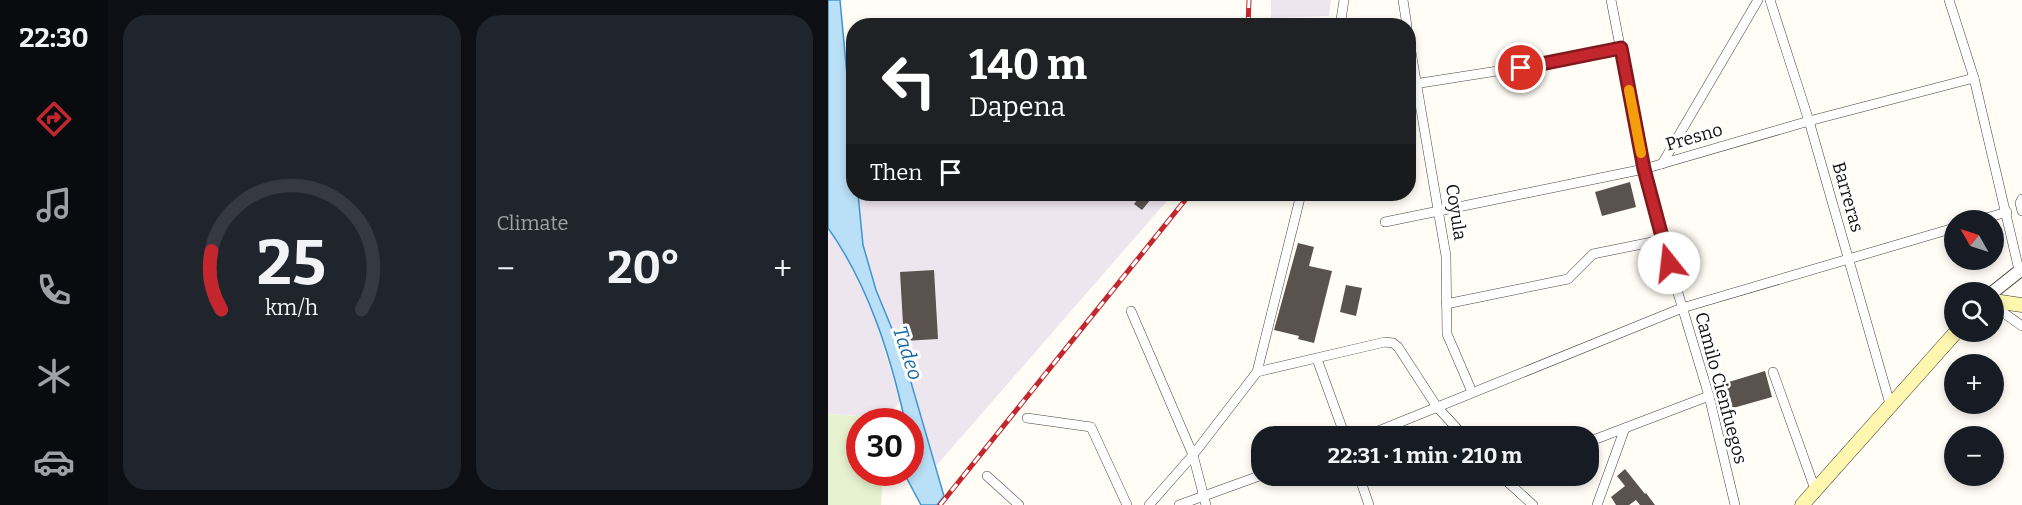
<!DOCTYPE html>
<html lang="en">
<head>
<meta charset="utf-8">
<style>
  :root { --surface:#171b24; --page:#20242c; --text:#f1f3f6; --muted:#9ea1a6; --line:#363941; --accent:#c4262e }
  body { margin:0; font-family:Bitter,serif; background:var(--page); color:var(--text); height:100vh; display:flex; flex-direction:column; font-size:22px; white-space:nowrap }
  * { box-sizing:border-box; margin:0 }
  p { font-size:20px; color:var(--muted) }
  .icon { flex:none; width:33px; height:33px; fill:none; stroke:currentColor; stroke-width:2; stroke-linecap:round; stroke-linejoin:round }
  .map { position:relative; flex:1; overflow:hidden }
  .side { display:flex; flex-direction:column; gap:15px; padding:15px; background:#0d0f14; width:720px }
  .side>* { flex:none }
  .banner { position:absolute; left:18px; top:18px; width:570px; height:183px; border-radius:24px; box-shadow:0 3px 9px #0003; background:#202124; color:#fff; overflow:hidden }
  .needle { width:39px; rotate:309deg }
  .controls { position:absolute; left:1116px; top:210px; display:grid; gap:12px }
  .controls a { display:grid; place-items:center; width:60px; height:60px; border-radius:50%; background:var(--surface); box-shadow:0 3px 9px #0003; font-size:30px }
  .speed { position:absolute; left:18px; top:408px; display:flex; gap:12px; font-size:30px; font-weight:700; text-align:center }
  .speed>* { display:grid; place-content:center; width:78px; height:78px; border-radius:50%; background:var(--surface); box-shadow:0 3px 9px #0003; line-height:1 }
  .speed .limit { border:9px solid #d22; background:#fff; color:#111 }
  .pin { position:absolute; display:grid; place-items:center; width:51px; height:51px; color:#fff; margin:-26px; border:3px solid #fff; border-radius:50%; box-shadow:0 2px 6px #0007 }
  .me { position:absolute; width:66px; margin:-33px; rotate:344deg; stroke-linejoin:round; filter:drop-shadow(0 0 4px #0008) }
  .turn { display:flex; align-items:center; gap:21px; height:126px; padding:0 24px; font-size:27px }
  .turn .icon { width:78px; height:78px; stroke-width:2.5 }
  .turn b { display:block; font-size:42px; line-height:51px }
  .then { display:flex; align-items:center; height:57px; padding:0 24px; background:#0003; gap:12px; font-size:22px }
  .big { font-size:45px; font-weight:700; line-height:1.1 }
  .side .widget { flex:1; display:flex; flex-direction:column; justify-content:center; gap:9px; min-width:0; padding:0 21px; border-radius:24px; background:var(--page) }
  .side .dial { align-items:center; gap:0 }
  .dial svg { height:156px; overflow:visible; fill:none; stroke:var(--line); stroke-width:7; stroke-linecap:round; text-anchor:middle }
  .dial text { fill:var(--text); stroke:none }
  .heat { display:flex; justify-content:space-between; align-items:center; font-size:33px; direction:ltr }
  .side .tiles { flex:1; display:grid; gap:15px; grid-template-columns:repeat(2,1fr) }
  .trip { position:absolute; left:423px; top:426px; width:348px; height:60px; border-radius:24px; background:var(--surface); box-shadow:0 3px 9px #0003; font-weight:700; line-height:60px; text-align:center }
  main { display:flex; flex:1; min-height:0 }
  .tab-bar { display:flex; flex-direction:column; width:108px; justify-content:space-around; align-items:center; background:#090b0e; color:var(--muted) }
  .tab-bar .icon { width:42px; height:42px }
  .tab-bar .active { color:var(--accent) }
  .tab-bar b { font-size:27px; color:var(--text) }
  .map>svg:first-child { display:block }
</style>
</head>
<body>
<main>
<nav class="tab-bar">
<b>22:30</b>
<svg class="icon active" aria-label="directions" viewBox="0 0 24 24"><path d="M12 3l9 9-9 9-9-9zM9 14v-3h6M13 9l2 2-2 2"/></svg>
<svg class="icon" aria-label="music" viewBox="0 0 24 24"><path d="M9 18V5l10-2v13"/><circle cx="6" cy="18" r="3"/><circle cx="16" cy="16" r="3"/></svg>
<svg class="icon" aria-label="phone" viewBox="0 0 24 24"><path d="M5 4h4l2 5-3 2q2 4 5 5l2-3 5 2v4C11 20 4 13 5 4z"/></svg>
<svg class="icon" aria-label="climate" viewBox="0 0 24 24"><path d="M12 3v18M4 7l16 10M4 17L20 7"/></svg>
<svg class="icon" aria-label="car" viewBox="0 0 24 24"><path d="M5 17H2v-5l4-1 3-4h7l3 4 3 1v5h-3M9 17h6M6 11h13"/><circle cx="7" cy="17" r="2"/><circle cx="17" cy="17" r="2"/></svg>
</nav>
<section class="side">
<div class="tiles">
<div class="widget dial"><svg viewBox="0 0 100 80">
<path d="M14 69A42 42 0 1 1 86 69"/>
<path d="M14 69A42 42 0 0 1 9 39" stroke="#c4262e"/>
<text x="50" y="56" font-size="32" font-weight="700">25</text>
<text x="50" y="72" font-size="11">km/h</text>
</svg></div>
<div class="widget"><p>Climate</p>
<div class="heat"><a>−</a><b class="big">20°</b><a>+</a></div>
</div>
</div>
</section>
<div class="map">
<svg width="1194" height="505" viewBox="0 0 1194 505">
  <rect width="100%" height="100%" fill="#fffdf5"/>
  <g fill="#eee6ef">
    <polygon points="443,0 503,0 501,16 443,18"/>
    <polygon points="19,64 25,64 25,139"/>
    <polygon points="30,194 345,194 108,466 76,358 48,290 35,245"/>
    <polygon points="0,228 16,250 44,309 72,401 60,418 0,414"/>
  </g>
  <polygon fill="#e6f2cf" points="0,414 60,418 60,421 32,422 32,472 55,473 53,505 0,505"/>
  <path fill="#b9e0f7" stroke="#3f96cf" stroke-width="1.5" d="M 0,0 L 12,0 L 25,139 L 26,194 L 30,194 L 35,245 L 48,290 L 76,358 L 116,496 L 109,505 L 93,505 L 76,473 L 82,472 L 82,422 L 77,421 C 62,354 40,284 0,228 Z"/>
  <g fill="#5a524d">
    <polygon points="802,182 808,207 774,216 767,192"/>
    <polygon points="314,194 327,194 314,210 306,204"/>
    <polygon points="470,243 486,247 481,266 504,271 486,343 470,339 471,336 446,330"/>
    <polygon points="106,270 110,339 76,341 72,272"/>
    <polygon points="518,285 534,288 528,316 512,312"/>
    <polygon points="937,371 944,397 898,410 891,385"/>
    <polygon points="797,469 817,494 818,493 827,505 812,505 808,500 801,505 788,505 783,497 797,486 789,476"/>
  </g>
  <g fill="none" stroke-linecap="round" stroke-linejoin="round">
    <defs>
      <g id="minor">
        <polyline points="575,0 579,26"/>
        <polyline points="783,0 816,169 834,240 881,396 907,505"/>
        <polyline points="942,0 981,121 1062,404"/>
        <polyline points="1121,0 1146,78 1191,270"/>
        <polyline points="512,26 516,0"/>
        <polyline points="580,34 618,256 619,334 644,392"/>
        <polyline points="580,85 714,64 793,48"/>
        <polyline points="834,164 930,0"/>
        <polyline points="1194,199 1192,203 1194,211"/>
        <polyline points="1151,220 1179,212"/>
        <polyline points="557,222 816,169 981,121 1146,78"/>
        <polyline points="618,304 740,279 765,254 834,240"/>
        <polyline points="1166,306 1194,326"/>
        <polyline points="303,311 365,455 378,505"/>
        <polyline points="489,359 517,436"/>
        <polyline points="429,372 473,194"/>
        <polyline points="945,372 988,492"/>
        <polyline points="199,418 263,427 299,505"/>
        <polyline points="538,436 854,308 1126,228"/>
        <polyline points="760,442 881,396"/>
        <polyline points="159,476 191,505"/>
        <polyline points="531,476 541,505"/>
        <polyline points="673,476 705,505"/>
        <polyline points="321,505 365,455 429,372 557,342 565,343 570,347 609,407 636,436"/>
        <polyline points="351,505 434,475"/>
        <polyline points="769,505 797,428"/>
      </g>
      <polyline id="tertiary" points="1165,292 1194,269"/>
      <g id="secondary">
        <polyline points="1166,301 1194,305"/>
        <polyline points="974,505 1128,332"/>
      </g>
    </defs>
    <use href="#minor" stroke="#444" stroke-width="10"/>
    <use href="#tertiary" stroke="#444" stroke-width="14"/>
    <use href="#secondary" stroke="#333" stroke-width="15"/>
    <use href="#minor" stroke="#fff" stroke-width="9"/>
    <use href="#tertiary" stroke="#fff" stroke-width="12"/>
    <use href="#secondary" stroke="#fff6b0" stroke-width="14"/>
    <defs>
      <g id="rail">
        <polyline points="420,26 421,0"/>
        <polyline points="112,505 362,194"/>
      </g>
    </defs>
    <use href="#rail" stroke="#c4262e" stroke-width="5"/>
    <use href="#rail" stroke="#fff" stroke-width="3" stroke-dasharray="9" stroke-linecap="butt"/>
  </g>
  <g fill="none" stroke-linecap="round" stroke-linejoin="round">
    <defs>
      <polyline id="route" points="693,68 793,48 816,169 841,263"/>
    </defs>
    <use href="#route" stroke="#7f191e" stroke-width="15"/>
    <use href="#route" stroke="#c4262e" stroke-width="10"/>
    <polyline stroke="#f59e0b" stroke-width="10" points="801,90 813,153"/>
  </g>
  <g text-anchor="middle" stroke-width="6" stroke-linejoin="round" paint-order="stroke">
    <g font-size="18" fill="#111" stroke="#fff">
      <text transform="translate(866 137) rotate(-16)" y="6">Presno</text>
      <text transform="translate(1020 197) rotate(74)" y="6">Barreras</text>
      <text transform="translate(628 212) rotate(81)" y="6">Coyula</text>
      <text transform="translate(893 388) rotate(75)" y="6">Camilo Cienfuegos</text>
    </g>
    <g font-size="20" font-style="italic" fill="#1768a6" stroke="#fff">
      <text transform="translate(80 353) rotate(72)" y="7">Tadeo</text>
    </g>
  </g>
</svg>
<div class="controls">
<a><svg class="needle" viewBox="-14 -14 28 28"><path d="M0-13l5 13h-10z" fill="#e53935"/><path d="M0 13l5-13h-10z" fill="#9ea1a6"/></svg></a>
<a><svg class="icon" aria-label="search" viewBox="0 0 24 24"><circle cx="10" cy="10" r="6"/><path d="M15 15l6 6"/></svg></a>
<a>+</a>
<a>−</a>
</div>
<div class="speed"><div class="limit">30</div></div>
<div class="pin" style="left:693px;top:68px;background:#d93025"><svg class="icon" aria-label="arrive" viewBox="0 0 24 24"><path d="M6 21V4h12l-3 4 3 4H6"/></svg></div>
<svg class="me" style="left:841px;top:263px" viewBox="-20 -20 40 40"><circle r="19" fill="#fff"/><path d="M0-13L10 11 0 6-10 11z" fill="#c4262e"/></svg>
<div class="trip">22:31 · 1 min · 210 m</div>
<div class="banner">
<div class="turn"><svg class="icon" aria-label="left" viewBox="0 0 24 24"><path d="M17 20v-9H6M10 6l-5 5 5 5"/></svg><div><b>140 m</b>Dapena</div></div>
<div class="then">Then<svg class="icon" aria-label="arrive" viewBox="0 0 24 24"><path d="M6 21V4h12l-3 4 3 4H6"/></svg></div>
</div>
</div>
</main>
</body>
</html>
